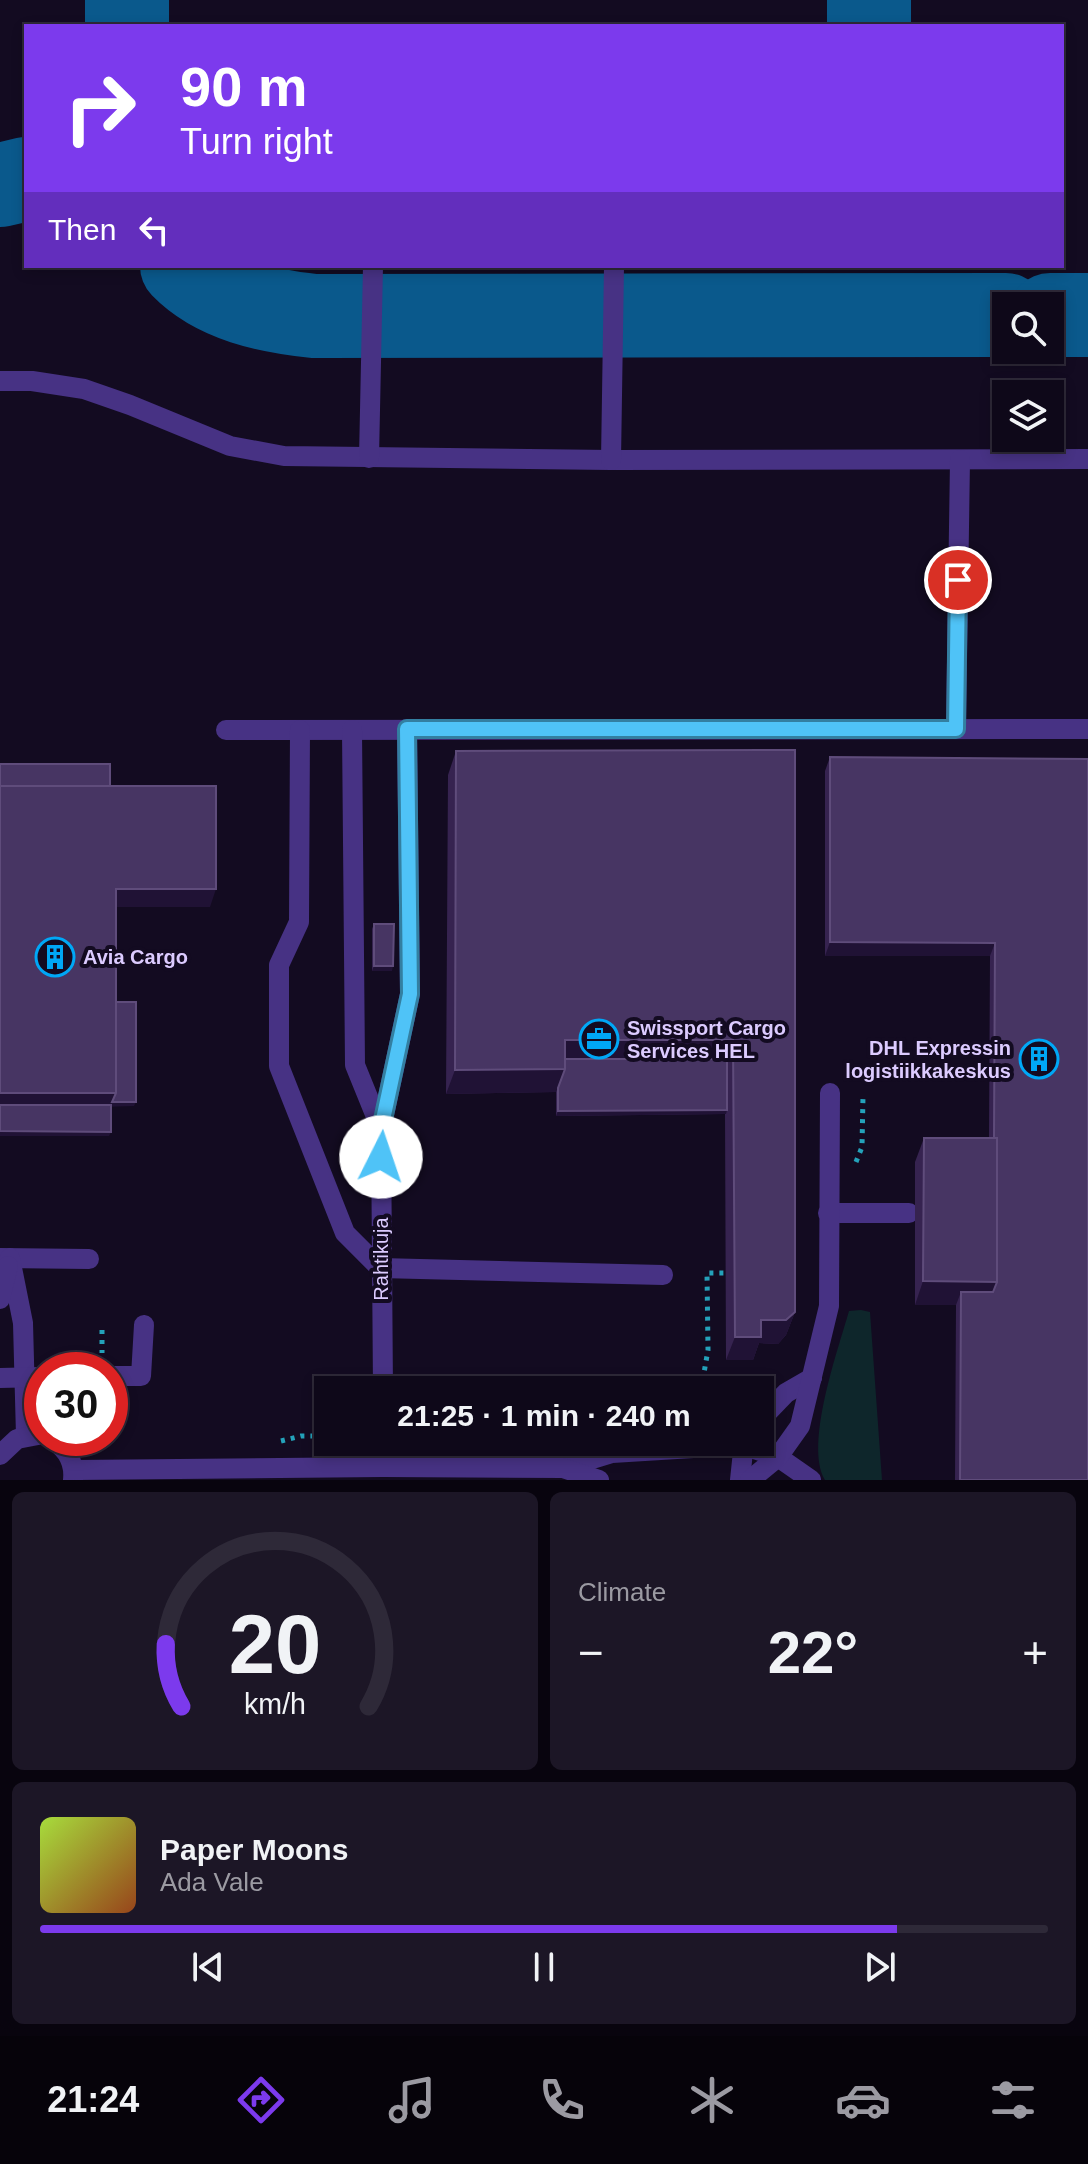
<!DOCTYPE html>
<html lang="en">
<head>
<meta charset="utf-8">
<style>
  :root { --surface:#0e0819; --page:#1c1626; --text:#f1f3f6; --muted:#9b9aa2; --line:#2e2938; --accent:#7c3aed }
  body { margin:0; font-family:Helvetica,sans-serif; background:var(--page); color:var(--text); height:100vh; display:flex; flex-direction:column; font-size:30px; white-space:nowrap }
  * { box-sizing:border-box; margin:0 }
  p { font-size:26px; color:var(--muted) }
  .icon { flex:none; width:44px; height:44px; fill:none; stroke:currentColor; stroke-width:2; stroke-linecap:round; stroke-linejoin:round }
  .map { position:relative; height:1480px; overflow:hidden }
  .side { display:flex; flex-direction:column; gap:12px; padding:12px; background:#08040e; flex:1 }
  .side>* { flex:none }
  .hud { position:absolute; left:24px; top:24px; width:1040px; height:244px; border-radius:0px; box-shadow:0 4px 12px #0003,0 0 0 2px var(--line); background:#7c3aed; color:#fff; overflow:hidden }
  .tools { position:absolute; left:992px; top:292px; display:grid; gap:16px }
  .tools a { display:grid; place-items:center; width:72px; height:72px; border-radius:0px; background:var(--surface); box-shadow:0 4px 12px #0003,0 0 0 2px var(--line); font-size:40px }
  .speed { position:absolute; left:24px; top:1352px; display:flex; gap:16px; font-size:40px; font-weight:700; text-align:center }
  .speed>* { display:grid; place-content:center; width:104px; height:104px; border-radius:50%; background:var(--surface); box-shadow:0 4px 12px #0003,0 0 0 2px var(--line); line-height:1 }
  .speed .limit { border:12px solid #d22; background:#fff; color:#111 }
  .pin { position:absolute; display:grid; place-items:center; width:68px; height:68px; color:#fff; margin:-34px; border:4px solid #fff; border-radius:50%; box-shadow:0 2px 8px #0007 }
  .me { position:absolute; width:88px; margin:-44px; rotate:4deg; stroke-linejoin:round; filter:drop-shadow(0 0 6px #0008) }
  .turn { display:flex; align-items:center; gap:28px; height:168px; padding:0 24px; font-size:36px }
  .turn .icon { width:104px; height:104px; stroke-width:2.5 }
  .turn b { display:block; font-size:56px; line-height:68px }
  .then { display:flex; align-items:center; height:76px; padding:0 24px; background:#0003; gap:16px; font-size:30px }
  .big { font-size:60px; font-weight:700; line-height:1.1 }
  .side .tile { flex:1; display:flex; flex-direction:column; justify-content:center; gap:12px; min-width:0; padding:0 28px; border-radius:12px; background:var(--page) }
  .side .dial { align-items:center; gap:0 }
  .dial svg { height:208px; overflow:visible; fill:none; stroke:var(--line); stroke-width:7; stroke-linecap:round; text-anchor:middle }
  .dial text { fill:var(--text); stroke:none }
  .song { display:flex; align-items:center; gap:24px }
  .cover { width:96px; height:96px; border-radius:12px; background:linear-gradient(135deg,hsl(80 70% 55%),hsl(20 70% 35%)) }
  .played { height:8px; border-radius:4px; background:linear-gradient(90deg,var(--accent) 85%,var(--line) 85%) }
  .keys { display:flex; justify-content:space-around; direction:ltr }
  .heat { display:flex; justify-content:space-between; align-items:center; font-size:44px; direction:ltr }
  .side .tiles { flex:1; display:grid; gap:12px; grid-template-columns:1fr 1fr }
  .tile:last-child { grid-column:span 2 }
  .trip { position:absolute; left:314px; top:1376px; width:460px; height:80px; border-radius:0px; background:var(--surface); box-shadow:0 4px 12px #0003,0 0 0 2px var(--line); font-weight:700; line-height:80px; text-align:center }
  .menu { display:flex; height:128px; justify-content:space-around; align-items:center; background:#06030a; color:var(--muted) }
  .menu .icon { width:56px; height:56px }
  .menu .selected { color:var(--accent) }
  .menu b { font-size:36px; color:var(--text) }
  .map>svg:first-child { display:block }
</style>
</head>
<body>
<div class="map">
<svg width="1088" height="1480" viewBox="0 0 1088 1480">
  <rect width="100%" height="100%" fill="#130b21"/>
  <path fill="#0e262b" d="M 861,1310 L 870,1312 L 882,1480 L 825,1480 C 804,1445 838,1350 849,1311 Z"/>
  <g fill="none" stroke-linecap="round" stroke-linejoin="round">
    <g stroke="#0a598c" stroke-width="84">
      <polyline points="127,0 127,26"/>
      <polyline points="869,0 869,26"/>
      <polyline points="0,185 26,179"/>
      <path d="M 182,266 C 216,301 268,311 314,316 L 1006,315"/>
      <polyline points="1050,315 1088,315"/>
    </g>
    <g stroke="#24a2ba" stroke-width="5" stroke-dasharray="4 6" stroke-linecap="butt">
      <polyline points="856,1162 862,1147 863,1096"/>
      <polyline points="102,1330 102,1353"/>
      <polyline points="701,1390 708,1350 707,1273 726,1273"/>
      <polyline points="281,1441 301,1436 328,1436"/>
    </g>
    <g stroke="#473284" stroke-width="20">
      <polyline points="0,381 32,381 84,389 130,405 230,446 284,456 611,460 1088,459"/>
      <polyline points="369,458 373,266"/>
      <polyline points="611,460 614,266"/>
      <polyline points="956,729 960,460"/>
      <polyline points="226,730 1088,729"/>
      <polyline points="300,730 299,922 279,965 279,1066 345,1233 380,1268 663,1275"/>
      <polyline points="352,730 355,1065 381,1129"/>
      <polyline points="828,1213 909,1213"/>
      <polyline points="0,1258 89,1259"/>
      <polyline points="10,1258 23,1323 26,1436"/>
      <polyline points="0,1299 8,1266"/>
      <polyline points="110,1376 141,1376 144,1325"/>
      <polyline points="0,1378 42,1377"/>
      <polyline points="383,1390 381,1129 410,994 407,729"/>
      <polyline points="760,1420 786,1393 812,1378"/>
      <path d="M 49,1438 C 66,1447 75,1461 73,1480"/>
      <polyline points="383,1442 383,1467"/>
      <polyline points="0,1455 17,1439 38,1435"/>
      <polyline points="563,1468 612,1453 742,1445 778,1457 811,1480"/>
      <polyline points="74,1470 383,1467 563,1468 599,1480"/>
      <polyline points="740,1480 744,1442"/>
      <polyline points="750,1480 778,1457 800,1426 829,1306 830,1093"/>
    </g>
  </g>
  <g fill="#362350">
    <polygon points="795,750 795,1312 786,1335 778,1344 759,1343 753,1360 726,1360 725,1114 556,1116 556,1092 446,1094 448,775 456,751"/>
    <polygon points="830,757 1088,759 1088,1480 955,1480 956,1305 915,1305 915,1162 924,1138 989,1138 990,956 825,956 825,771"/>
    <polygon points="374,924 392,971 372,971 372,929"/>
  </g>
  <g fill="#201235">
    <polygon points="116,889 216,889 210,907 109,907"/>
    <polygon points="830,942 995,943 990,956 825,956"/>
    <polygon points="374,966 393,966 392,971 372,971"/>
    <polygon points="565,1040 733,1040 725,1064 558,1064"/>
    <polygon points="565,1069 556,1092 446,1094 455,1070"/>
    <polygon points="0,1093 116,1093 136,1102 134,1106 0,1110"/>
    <polygon points="727,1110 726,1114 556,1116 558,1111"/>
    <polygon points="0,1131 111,1132 109,1136 0,1136"/>
    <polygon points="923,1281 997,1282 988,1305 961,1292 956,1305 915,1305"/>
    <polygon points="795,1312 786,1335 778,1344 759,1343 753,1360 726,1360 735,1337 761,1320"/>
  </g>
  <g fill="#473563" stroke="#5f4c7b" stroke-width="2">
    <polygon points="795,750 795,1312 786,1320 761,1320 761,1337 735,1337 733,1040 565,1040 565,1069 455,1070 456,751"/>
    <polygon points="830,757 1088,759 1088,1480 960,1480 961,1292 993,1292 997,1282 997,1138 994,1138 995,943 830,942"/>
    <rect x="0" y="764" width="110" height="22"/>
    <polygon points="0,786 216,786 216,889 116,889 116,1093 0,1093"/>
    <polygon points="374,924 394,924 393,966 374,966"/>
    <polygon points="116,1002 136,1002 136,1102 112,1102 116,1093"/>
    <polygon points="565,1059 727,1059 727,1110 558,1111 558,1088 565,1069"/>
    <polygon points="0,1105 111,1105 111,1132 0,1131"/>
    <polygon points="924,1138 997,1138 997,1282 923,1281"/>
  </g>
  <g fill="none" stroke-linecap="round" stroke-linejoin="round">
    <defs>
      <polyline id="route" points="381,1157 381,1129 410,994 407,729 956,729 958,580"/>
    </defs>
    <use href="#route" stroke="#337fa1" stroke-width="20"/>
    <use href="#route" stroke="#4fc3f7" stroke-width="14"/>
  </g>
  <defs>
    <symbol id="building-ring" viewBox="-11 -11 22 22"><circle r="9.5" fill="#130b21" stroke="#00a7f6" stroke-width="1.5"/><path d="M-4-6H4V6H1V3H-1V6H-4ZM-2.5-4.3h1.7v1.8h-1.7ZM.8-4.3h1.7v1.8H.8ZM-2.5-1h1.7V.8h-1.7ZM.8-1h1.7V.8H.8Z" fill="#00a7f6"/></symbol>
    <symbol id="office-ring" viewBox="-11 -11 22 22"><circle r="9.5" fill="#130b21" stroke="#00a7f6" stroke-width="1.5"/><path d="M-6-3h4V-5.5h4V-3h4V5H-6ZM-1-4.5V-3h2v-1.5ZM-6 0V1H6V0Z" fill="#00a7f6"/></symbol>
  </defs>
  <g fill-rule="evenodd">
    <use href="#building-ring" x="33" y="935" width="44" height="44"/>
    <use href="#office-ring" x="577" y="1017" width="44" height="44"/>
    <use href="#building-ring" x="1017" y="1037" width="44" height="44"/>
  </g>
  <g text-anchor="middle" stroke-width="8" stroke-linejoin="round" paint-order="stroke">
    <g font-size="20" font-weight="bold" fill="#dccbff" stroke="#130b21" text-anchor="start">
      <text x="83" y="964">Avia Cargo</text>
      <text x="627" y="1035">Swissport Cargo<tspan x="627" dy="23">Services HEL</tspan></text>
      <text x="1011" y="1055" text-anchor="end">DHL Expressin<tspan x="1011" dy="23">logistiikkakeskus</tspan></text>
    </g>
    <g font-size="20" fill="#dccbff" stroke="#130b21">
      <text transform="translate(381 1259) rotate(-90)" y="7">Rahtikuja</text>
    </g>
  </g>
</svg>
<div class="tools">
<a><svg class="icon" aria-label="search" viewBox="0 0 24 24"><circle cx="10" cy="10" r="6"/><path d="M15 15l6 6"/></svg></a>
<a><svg class="icon" aria-label="layers" viewBox="0 0 24 24"><path d="M12 4l9 5-9 5-9-5zM3 14l9 5 9-5"/></svg></a>
</div>
<div class="speed"><div class="limit">30</div></div>
<div class="pin" style="left:958px;top:580px;background:#d93025"><svg class="icon" aria-label="arrive" viewBox="0 0 24 24"><path d="M6 21V4h12l-3 4 3 4H6"/></svg></div>
<svg class="me" style="left:381px;top:1157px" viewBox="-20 -20 40 40"><circle r="19" fill="#fff"/><path d="M0-13L10 11 0 6-10 11z" fill="#4fc3f7"/></svg>
<div class="trip">21:25 · 1 min · 240 m</div>
<div class="hud">
<div class="turn"><svg class="icon" aria-label="right" viewBox="0 0 24 24"><path d="M7 20v-9h11M14 6l5 5-5 5"/></svg><div><b>90 m</b>Turn right</div></div>
<div class="then">Then<svg class="icon" aria-label="left" viewBox="0 0 24 24"><path d="M17 20v-9H6M10 6l-5 5 5 5"/></svg></div>
</div>
</div>
<section class="side">
<div class="tiles">
<div class="tile dial"><svg viewBox="0 0 100 80">
<path d="M14 69A42 42 0 1 1 86 69"/>
<path d="M14 69A42 42 0 0 1 8 45" stroke="#7c3aed"/>
<text x="50" y="56" font-size="32" font-weight="700">20</text>
<text x="50" y="72" font-size="11">km/h</text>
</svg></div>
<div class="tile"><p>Climate</p>
<div class="heat"><a>−</a><b class="big">22°</b><a>+</a></div>
</div>
<div class="tile">
<div class="song"><i class="cover"></i><div><b>Paper Moons</b><p>Ada Vale</p></div></div>
<div class="played"></div>
<div class="keys"><svg class="icon" aria-label="previous" viewBox="0 0 24 24"><path d="M18 5L8 12l10 7zM5 5v14"/></svg><svg class="icon" aria-label="pause" viewBox="0 0 24 24"><path d="M8 5v14M16 5v14"/></svg><svg class="icon" aria-label="next" viewBox="0 0 24 24"><path d="M6 5l10 7-10 7zM19 5v14"/></svg></div>
</div>
</div>
</section>
<nav class="menu">
<b>21:24</b>
<svg class="icon selected" aria-label="directions" viewBox="0 0 24 24"><path d="M12 3l9 9-9 9-9-9zM9 14v-3h6M13 9l2 2-2 2"/></svg>
<svg class="icon" aria-label="music" viewBox="0 0 24 24"><path d="M9 18V5l10-2v13"/><circle cx="6" cy="18" r="3"/><circle cx="16" cy="16" r="3"/></svg>
<svg class="icon" aria-label="phone" viewBox="0 0 24 24"><path d="M5 4h4l2 5-3 2q2 4 5 5l2-3 5 2v4C11 20 4 13 5 4z"/></svg>
<svg class="icon" aria-label="climate" viewBox="0 0 24 24"><path d="M12 3v18M4 7l16 10M4 17L20 7"/></svg>
<svg class="icon" aria-label="car" viewBox="0 0 24 24"><path d="M5 17H2v-5l4-1 3-4h7l3 4 3 1v5h-3M9 17h6M6 11h13"/><circle cx="7" cy="17" r="2"/><circle cx="17" cy="17" r="2"/></svg>
<svg class="icon" aria-label="filters" viewBox="0 0 24 24"><path d="M4 7h16M4 17h16"/><circle cx="9" cy="7" r="2"/><circle cx="15" cy="17" r="2"/></svg>
</nav>
</body>
</html>
